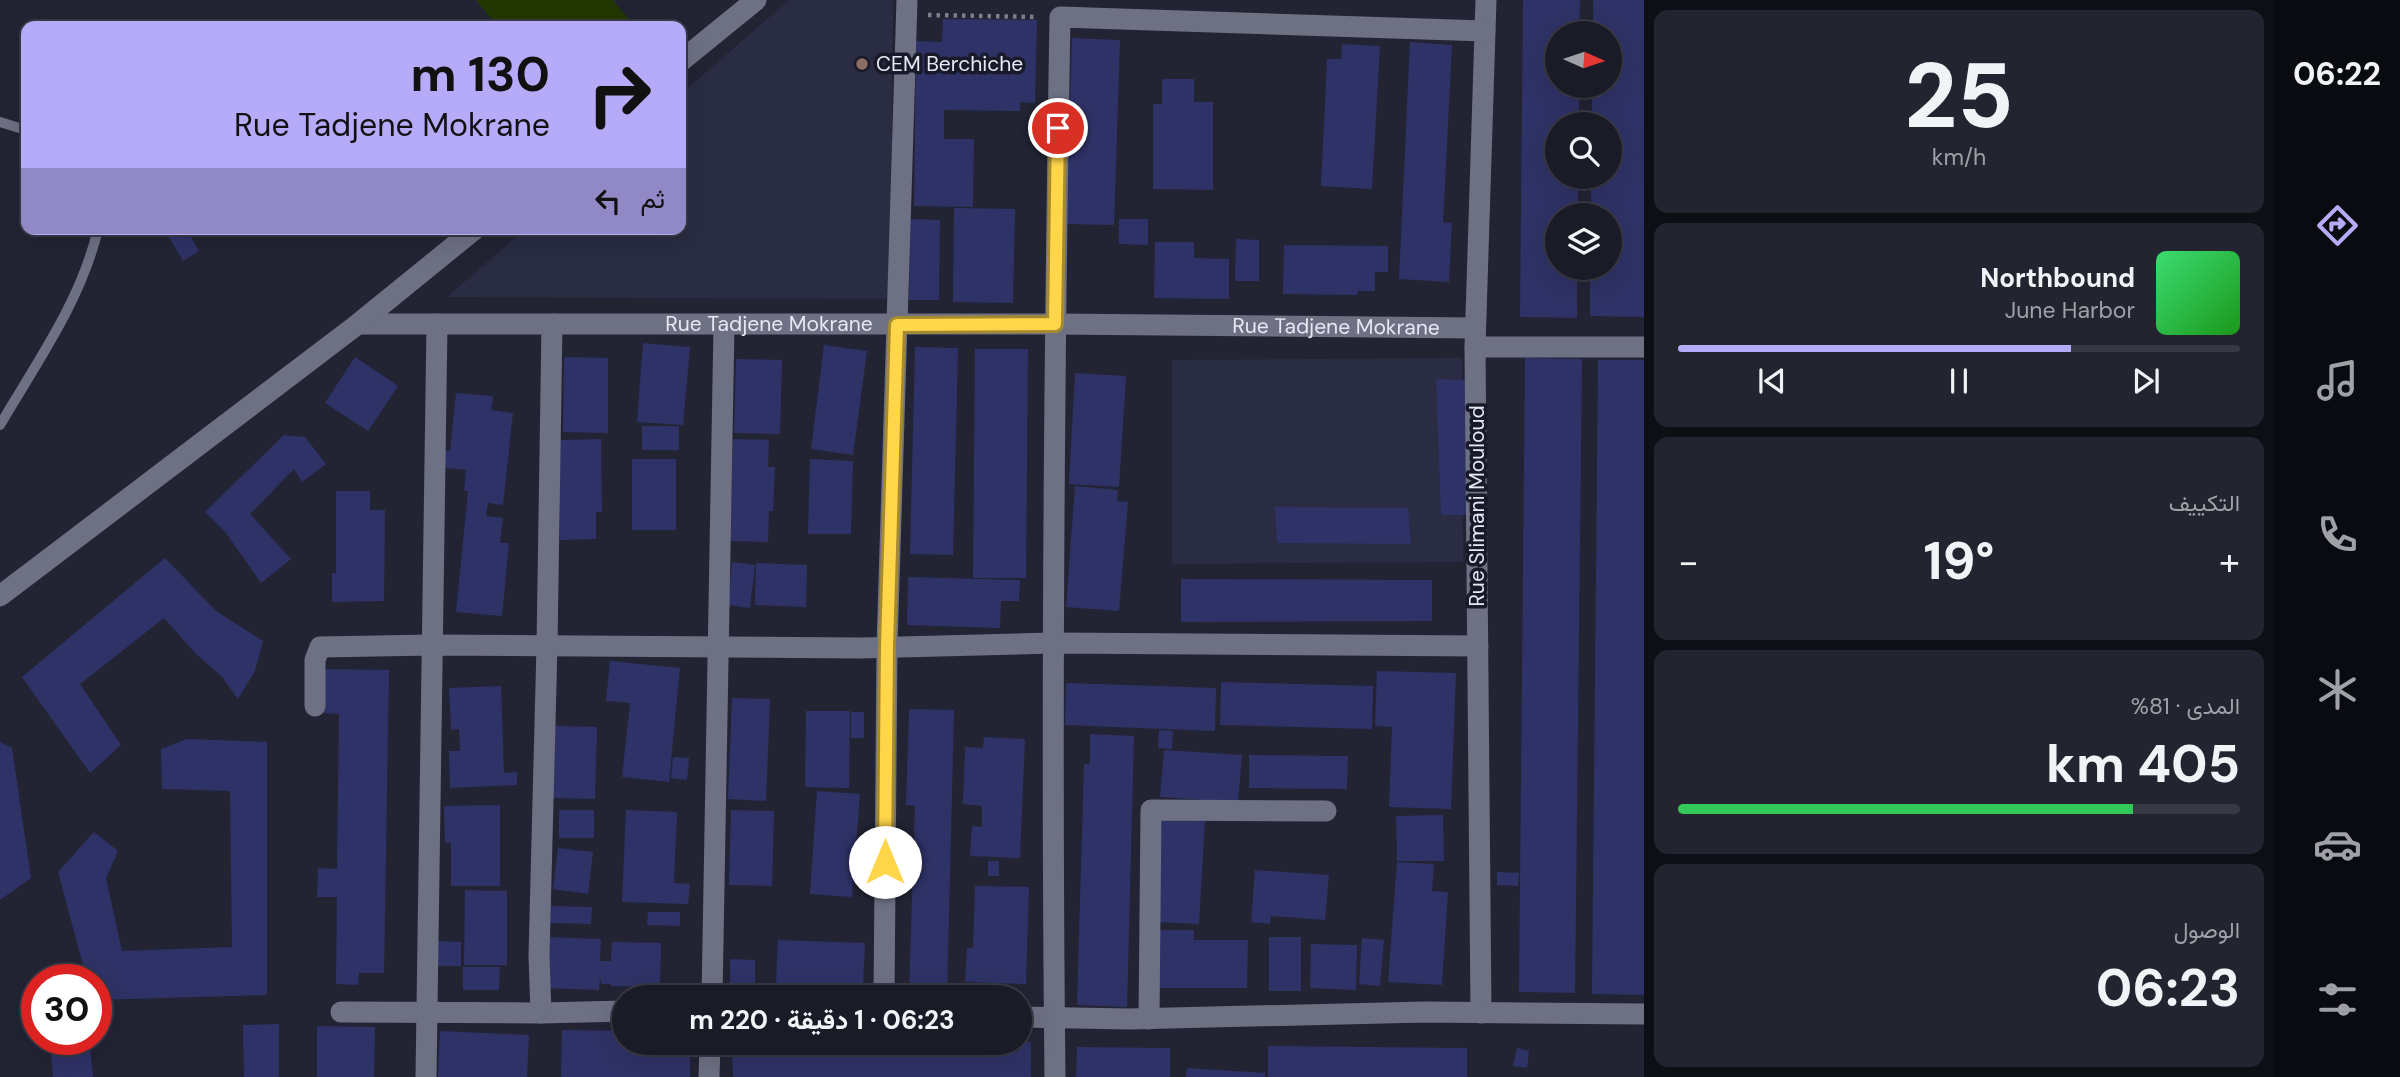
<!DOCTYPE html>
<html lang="ar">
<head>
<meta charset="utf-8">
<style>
  :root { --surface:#1a1b27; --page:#23242f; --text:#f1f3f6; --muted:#9fa1a7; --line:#383944; --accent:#b6abf8 }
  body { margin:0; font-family:"DM Sans",Vazirmatn,sans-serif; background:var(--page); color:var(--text); direction:rtl; height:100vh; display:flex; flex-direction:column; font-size:26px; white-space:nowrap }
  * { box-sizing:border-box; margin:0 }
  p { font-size:23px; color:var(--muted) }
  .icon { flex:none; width:38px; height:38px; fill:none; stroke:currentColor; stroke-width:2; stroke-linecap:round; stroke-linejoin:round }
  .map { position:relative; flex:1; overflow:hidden; direction:ltr }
  .panel { display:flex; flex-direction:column; gap:10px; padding:10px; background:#0e0f15; width:630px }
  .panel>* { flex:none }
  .top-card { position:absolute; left:21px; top:21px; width:665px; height:214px; border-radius:14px; box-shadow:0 7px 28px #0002,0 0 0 2px var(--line); direction:rtl; background:#b6abf8; color:#111; overflow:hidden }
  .needle { width:46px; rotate:93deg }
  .fabs { position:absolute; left:1545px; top:21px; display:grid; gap:14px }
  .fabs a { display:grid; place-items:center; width:77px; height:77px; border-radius:50%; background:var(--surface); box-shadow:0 7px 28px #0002,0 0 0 2px var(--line); font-size:35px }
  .speed { position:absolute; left:21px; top:964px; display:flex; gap:14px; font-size:35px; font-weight:700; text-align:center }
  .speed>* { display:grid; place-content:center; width:91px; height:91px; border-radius:50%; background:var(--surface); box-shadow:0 7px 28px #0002,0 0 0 2px var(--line); line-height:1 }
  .speed .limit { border:10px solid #d22; background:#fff; color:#111 }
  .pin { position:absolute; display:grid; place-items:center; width:60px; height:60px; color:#fff; margin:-30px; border:4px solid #fff; border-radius:50%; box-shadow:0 2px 7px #0007 }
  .me { position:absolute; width:77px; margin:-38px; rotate:0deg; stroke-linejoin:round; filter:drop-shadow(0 0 5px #0008) }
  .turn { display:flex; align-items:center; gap:24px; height:147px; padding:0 21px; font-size:32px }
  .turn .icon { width:91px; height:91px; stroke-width:2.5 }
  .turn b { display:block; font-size:49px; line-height:60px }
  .then { display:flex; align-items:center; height:66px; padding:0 21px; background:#0003; gap:14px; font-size:26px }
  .big { font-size:52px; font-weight:700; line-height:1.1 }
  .panel .tile { flex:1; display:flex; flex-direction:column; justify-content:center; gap:10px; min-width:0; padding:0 24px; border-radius:14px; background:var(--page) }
  .panel .dial { align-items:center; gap:0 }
  .dial b { font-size:91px; line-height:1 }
  .song { display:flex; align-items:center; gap:21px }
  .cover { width:84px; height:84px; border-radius:10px; background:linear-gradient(135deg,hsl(140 70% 55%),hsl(120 70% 35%)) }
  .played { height:7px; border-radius:4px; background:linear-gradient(90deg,var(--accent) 70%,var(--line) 70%) }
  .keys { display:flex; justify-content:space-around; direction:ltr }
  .heat { display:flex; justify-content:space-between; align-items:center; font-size:38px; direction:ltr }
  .charge { height:10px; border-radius:5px; background:linear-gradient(90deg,#34c759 81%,var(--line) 0) }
  .trip { position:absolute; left:612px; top:985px; width:420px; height:70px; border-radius:35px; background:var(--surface); box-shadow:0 7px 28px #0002,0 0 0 2px var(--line); font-weight:700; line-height:70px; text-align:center; direction:rtl }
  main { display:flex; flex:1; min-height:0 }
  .dock { display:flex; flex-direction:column; width:126px; justify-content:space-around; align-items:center; background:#0a0b10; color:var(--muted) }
  .dock .icon { width:49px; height:49px }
  .dock .active { color:var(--accent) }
  .dock b { font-size:32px; color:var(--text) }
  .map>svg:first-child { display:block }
</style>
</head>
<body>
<main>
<nav class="dock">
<b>06:22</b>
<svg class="icon active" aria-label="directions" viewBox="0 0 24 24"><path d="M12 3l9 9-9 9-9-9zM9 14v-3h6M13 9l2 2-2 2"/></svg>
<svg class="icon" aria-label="music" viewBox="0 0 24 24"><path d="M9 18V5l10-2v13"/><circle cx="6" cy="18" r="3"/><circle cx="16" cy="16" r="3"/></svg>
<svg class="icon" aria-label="phone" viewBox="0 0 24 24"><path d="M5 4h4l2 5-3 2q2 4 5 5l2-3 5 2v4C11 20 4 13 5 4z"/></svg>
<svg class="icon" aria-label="climate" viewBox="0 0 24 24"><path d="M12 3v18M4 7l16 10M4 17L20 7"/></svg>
<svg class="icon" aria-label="car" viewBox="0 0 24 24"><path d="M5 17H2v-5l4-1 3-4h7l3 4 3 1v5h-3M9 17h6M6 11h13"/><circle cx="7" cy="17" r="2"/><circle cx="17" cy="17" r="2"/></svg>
<svg class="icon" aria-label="filters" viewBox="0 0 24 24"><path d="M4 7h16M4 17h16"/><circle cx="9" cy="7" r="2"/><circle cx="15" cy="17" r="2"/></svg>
</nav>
<section class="panel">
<div class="tile dial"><b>25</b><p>km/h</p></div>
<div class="tile">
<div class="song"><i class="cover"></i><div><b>Northbound</b><p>June Harbor</p></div></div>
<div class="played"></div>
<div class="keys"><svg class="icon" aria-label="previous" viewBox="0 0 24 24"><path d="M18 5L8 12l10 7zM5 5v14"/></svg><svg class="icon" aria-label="pause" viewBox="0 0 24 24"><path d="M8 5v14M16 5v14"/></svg><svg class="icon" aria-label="next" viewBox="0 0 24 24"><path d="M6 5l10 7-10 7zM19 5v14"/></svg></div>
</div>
<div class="tile"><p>التكييف</p>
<div class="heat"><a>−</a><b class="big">19°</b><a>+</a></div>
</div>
<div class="tile"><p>المدى · 81%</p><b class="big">405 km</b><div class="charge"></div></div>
<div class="tile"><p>الوصول</p><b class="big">06:23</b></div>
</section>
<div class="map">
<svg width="1644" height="1077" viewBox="0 0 1644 1077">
  <rect width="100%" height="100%" fill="#222434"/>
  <g fill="#292c42">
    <polygon points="789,0 893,0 891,299 447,297 525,229 681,229 681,94"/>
    <polygon points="1462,358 1463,562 1172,564 1172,360"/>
  </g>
  <polygon fill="#223700" points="476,0 613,0 634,26 497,26"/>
  <g fill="#2f3266">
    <polygon points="1523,0 1580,0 1579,33 1558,33 1558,86 1579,86 1579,124 1558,124 1558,177 1578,177 1578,215 1558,215 1558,268 1577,268 1577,318 1520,317"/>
    <polygon points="1593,0 1644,0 1644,317 1590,316 1590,268 1610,268 1610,215 1591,215 1591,177 1610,177 1610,124 1592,124 1592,86 1610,86 1610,33 1593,33"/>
    <polygon points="943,19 1037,20 1035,103 1020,102 1020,111 944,110 944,139 974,139 973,207 914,206 916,41 942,42"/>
    <polygon points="1072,38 1120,40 1114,225 1066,224"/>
    <polygon points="1410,42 1452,45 1443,222 1452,223 1449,282 1399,279"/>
    <polygon points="1342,44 1380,46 1372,189 1321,186 1327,59 1341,59"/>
    <polygon points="1162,79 1194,79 1194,102 1213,102 1213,190 1153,189 1153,104 1162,104"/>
    <polygon points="954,208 1015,209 1013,303 953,302"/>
    <polygon points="910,219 940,220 939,300 909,300"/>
    <polygon points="1119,219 1148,219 1148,245 1119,244"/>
    <polygon points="164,229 186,229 199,251 183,261"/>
    <polygon points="1236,239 1259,240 1259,281 1235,281"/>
    <polygon points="1155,242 1194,242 1194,258 1229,259 1229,299 1154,298"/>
    <polygon points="1284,245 1388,246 1388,272 1375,272 1375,291 1358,291 1357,295 1283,294"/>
    <polygon points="643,343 690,347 683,425 637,422"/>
    <polygon points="824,345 867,351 853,455 811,449"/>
    <polygon points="915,347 958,348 953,555 910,554"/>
    <polygon points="975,349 1028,349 1026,578 973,578"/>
    <polygon points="355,357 398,386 368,431 325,403"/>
    <polygon points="564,357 608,358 608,433 563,432"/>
    <polygon points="1525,358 1582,359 1575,993 1519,992"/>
    <polygon points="736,359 782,360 780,434 734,433"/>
    <polygon points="1598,360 1644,360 1644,995 1592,994"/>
    <polygon points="1075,373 1126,376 1119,487 1069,484"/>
    <polygon points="1436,379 1470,380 1475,515 1441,515"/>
    <polygon points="456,393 493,396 491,410 513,413 503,505 488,503 486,516 503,518 500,543 509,543 502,616 456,612 468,491 464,491 466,470 439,467 441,450 450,451"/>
    <rect x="642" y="426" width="37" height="24"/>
    <polygon points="284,435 305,437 326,464 302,482 294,469 250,514 291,559 261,583 226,533 205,512"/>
    <polygon points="601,439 602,512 596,512 596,539 560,540 559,440"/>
    <polygon points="733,439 769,440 768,467 775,467 773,511 769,511 768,542 730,541"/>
    <rect x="632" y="459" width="44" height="71"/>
    <polygon points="810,459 853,461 851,534 808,534"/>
    <polygon points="1075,486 1118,490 1117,501 1128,502 1119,611 1066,607"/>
    <polygon points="336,491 370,491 370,510 385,510 384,601 332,602 332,573 336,573"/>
    <polygon points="1275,507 1408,508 1411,544 1277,543"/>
    <polygon points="165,558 216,611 263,641 255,671 238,699 222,677 196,654 164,618 80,684 121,745 90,773 22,677"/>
    <polygon points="732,562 755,565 750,608 728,605"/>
    <polygon points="756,563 807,565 806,607 755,605"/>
    <polygon points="908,577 1020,580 1019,601 1001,601 1000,628 907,625"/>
    <polygon points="1181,579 1432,580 1432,621 1181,622"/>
    <polygon points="610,661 680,668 669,782 622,777 630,703 606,701"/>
    <polygon points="320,669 389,670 384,973 359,973 358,985 336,984 337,897 317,897 318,868 337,869 339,714 320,713"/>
    <polygon points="1377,671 1456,673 1451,809 1389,807 1392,727 1375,726"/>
    <polygon points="1221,682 1373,686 1372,729 1220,725"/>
    <polygon points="1066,683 1216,688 1215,731 1065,725"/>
    <polygon points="501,686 504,773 517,772 517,785 450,788 449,751 460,751 459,729 451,730 449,688"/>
    <polygon points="732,698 770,699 766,801 728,799"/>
    <polygon points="909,709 954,710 947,996 909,995 915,806 906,805"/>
    <polygon points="806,711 850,711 849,788 805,787"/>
    <rect x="851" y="712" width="13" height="26"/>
    <polygon points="555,726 597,727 595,799 552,798"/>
    <polygon points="1159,730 1173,731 1172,749 1158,748"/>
    <polygon points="1090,734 1134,736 1127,1007 1077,1005 1084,764 1090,764"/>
    <polygon points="984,737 1025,739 1020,858 970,856 972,826 982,827 982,806 963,804 965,747 983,748"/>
    <polygon points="187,739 267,742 267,995 96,1000 96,980 87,980 58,872 94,832 118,851 106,878 122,951 232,947 230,791 162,789 161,749"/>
    <polygon points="0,742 12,748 31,878 0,900"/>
    <polygon points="1164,750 1242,755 1238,802 1160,797"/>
    <polygon points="1249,755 1348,756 1347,789 1249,788"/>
    <polygon points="673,757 689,758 687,780 671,778"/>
    <polygon points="817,791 860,794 852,897 810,894"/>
    <polygon points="500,805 500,886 451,886 451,843 445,843 444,806"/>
    <rect x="559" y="810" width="35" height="28"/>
    <polygon points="626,810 677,812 674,883 690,884 688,904 622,902"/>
    <polygon points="731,810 774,811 772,886 729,885"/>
    <polygon points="1443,815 1444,861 1397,861 1396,816"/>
    <polygon points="1161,816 1205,819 1199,924 1155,922"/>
    <polygon points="558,848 593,852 588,894 553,889"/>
    <rect x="988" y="861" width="11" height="15"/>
    <polygon points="1397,862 1434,864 1432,891 1448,892 1442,985 1388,982"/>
    <polygon points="1255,870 1329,875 1325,920 1271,916 1270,924 1251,922"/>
    <polygon points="1497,872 1519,873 1518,886 1497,885"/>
    <polygon points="975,886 1029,887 1026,984 965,982 967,948 973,948"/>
    <polygon points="465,890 507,891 507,965 464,965"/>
    <polygon points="551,906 592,907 591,924 550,923"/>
    <polygon points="648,912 680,912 680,926 647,925"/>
    <polygon points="1155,930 1194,930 1194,940 1248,940 1247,988 1155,988"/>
    <polygon points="546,937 601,939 600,961 611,961 612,942 661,943 660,987 611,986 611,984 601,984 600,976 599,990 545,988"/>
    <rect x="1269" y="937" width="32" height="54"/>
    <polygon points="1362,938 1384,940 1380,986 1359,984"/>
    <polygon points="778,940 865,943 863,987 776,984"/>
    <polygon points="437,941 461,942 461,966 437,966"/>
    <polygon points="1311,944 1357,945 1356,990 1310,988"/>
    <polygon points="730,959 755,960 755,984 730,983"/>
    <polygon points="463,967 500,967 499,990 463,990"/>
    <polygon points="279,1024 279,1077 244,1077 243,1025"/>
    <polygon points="317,1026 375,1027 374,1077 317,1077"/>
    <polygon points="562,1030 625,1031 625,1043 654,1043 654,1056 690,1057 690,1077 561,1077"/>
    <polygon points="440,1031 529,1035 527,1077 438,1077"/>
    <polygon points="50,1040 89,1040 93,1077 53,1077"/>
    <polygon points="1031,1042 1031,1077 733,1077 732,1043"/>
    <polygon points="1268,1046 1467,1048 1467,1077 1268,1077"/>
    <polygon points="1077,1047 1170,1048 1170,1077 1076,1077"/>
    <polygon points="1517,1048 1529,1051 1527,1068 1513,1066"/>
    <polygon points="1187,1068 1265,1073 1265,1077 1186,1077"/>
  </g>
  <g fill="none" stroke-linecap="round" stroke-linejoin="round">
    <polyline stroke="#7b7d8a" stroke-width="4.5" stroke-dasharray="3.5 5" stroke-linecap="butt" points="928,15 1038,17"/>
    <g stroke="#6e7184" stroke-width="10">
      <polyline points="0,122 26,130"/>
      <path d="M 0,425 C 37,362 81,301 98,229"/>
    </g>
    <g stroke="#6e7184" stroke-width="21">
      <polyline points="681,61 756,0"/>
      <path id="s1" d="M 358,324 L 1055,324 L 1475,328"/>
      <polyline points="1475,347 1644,347"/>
      <polyline points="0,596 358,324 475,229"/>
      <polyline points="315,706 315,660 320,647 432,645 861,648 1053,643 1478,646"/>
      <polyline points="712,998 724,325"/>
      <polyline points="884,998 887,646 907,0"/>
      <polyline points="341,1012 541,1013 625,1011"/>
      <polyline points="541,1013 539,956 547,646 552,324"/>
      <polyline points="1481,1013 1475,347 1486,0"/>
      <polyline points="1020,1017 1129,1019 1425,1012 1644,1014"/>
      <polyline points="1149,1019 1151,810 1326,811"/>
      <polyline points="426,1077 437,324"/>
      <polyline points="709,1077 710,1043"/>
      <path d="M 1055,1077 C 1051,724 1054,370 1060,17 L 1485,31"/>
    </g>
  </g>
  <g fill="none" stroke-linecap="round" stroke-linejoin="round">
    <defs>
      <polyline id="route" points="885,862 887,646 897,325 1055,324 1058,128"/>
    </defs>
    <use href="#route" stroke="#a68a30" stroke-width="18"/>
    <use href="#route" stroke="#ffd54a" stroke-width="12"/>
  </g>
  <circle fill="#8d6e63" stroke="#181a29" stroke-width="2.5" cx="862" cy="64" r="7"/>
  <g text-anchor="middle" stroke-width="7" stroke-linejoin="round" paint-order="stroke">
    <g font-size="21" fill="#e6e8f3" stroke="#181a29" text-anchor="start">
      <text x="876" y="71">CEM Berchiche</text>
    </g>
    <g font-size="21" fill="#e6e8f3" stroke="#181a29">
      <text dy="7" stroke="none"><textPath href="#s1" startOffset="411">Rue Tadjene Mokrane</textPath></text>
      <text dy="7" stroke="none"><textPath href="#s1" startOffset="978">Rue Tadjene Mokrane</textPath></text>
      <text transform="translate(1477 506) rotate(-90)" y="7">Rue Slimani Mouloud</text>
    </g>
  </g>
</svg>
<div class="fabs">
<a><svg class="needle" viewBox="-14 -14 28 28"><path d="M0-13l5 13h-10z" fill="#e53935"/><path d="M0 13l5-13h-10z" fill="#9fa1a7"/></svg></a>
<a><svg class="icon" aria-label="search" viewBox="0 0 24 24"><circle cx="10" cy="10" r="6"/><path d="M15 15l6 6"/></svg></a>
<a><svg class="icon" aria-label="layers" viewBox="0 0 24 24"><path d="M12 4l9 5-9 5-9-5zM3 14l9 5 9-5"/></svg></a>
</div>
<div class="speed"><div class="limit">30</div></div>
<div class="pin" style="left:1058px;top:128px;background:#d93025"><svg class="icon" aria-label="arrive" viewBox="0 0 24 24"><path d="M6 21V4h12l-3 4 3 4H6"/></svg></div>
<svg class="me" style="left:885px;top:862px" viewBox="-20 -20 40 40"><circle r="19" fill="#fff"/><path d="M0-13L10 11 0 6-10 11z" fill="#ffd54a"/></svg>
<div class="trip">06:23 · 1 دقيقة · 220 m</div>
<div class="top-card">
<div class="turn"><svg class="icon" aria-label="right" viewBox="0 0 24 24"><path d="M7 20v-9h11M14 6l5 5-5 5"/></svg><div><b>130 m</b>Rue Tadjene Mokrane</div></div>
<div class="then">ثم<svg class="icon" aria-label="left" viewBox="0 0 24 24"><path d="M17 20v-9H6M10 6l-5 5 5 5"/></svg></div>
</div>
</div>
</main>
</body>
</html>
